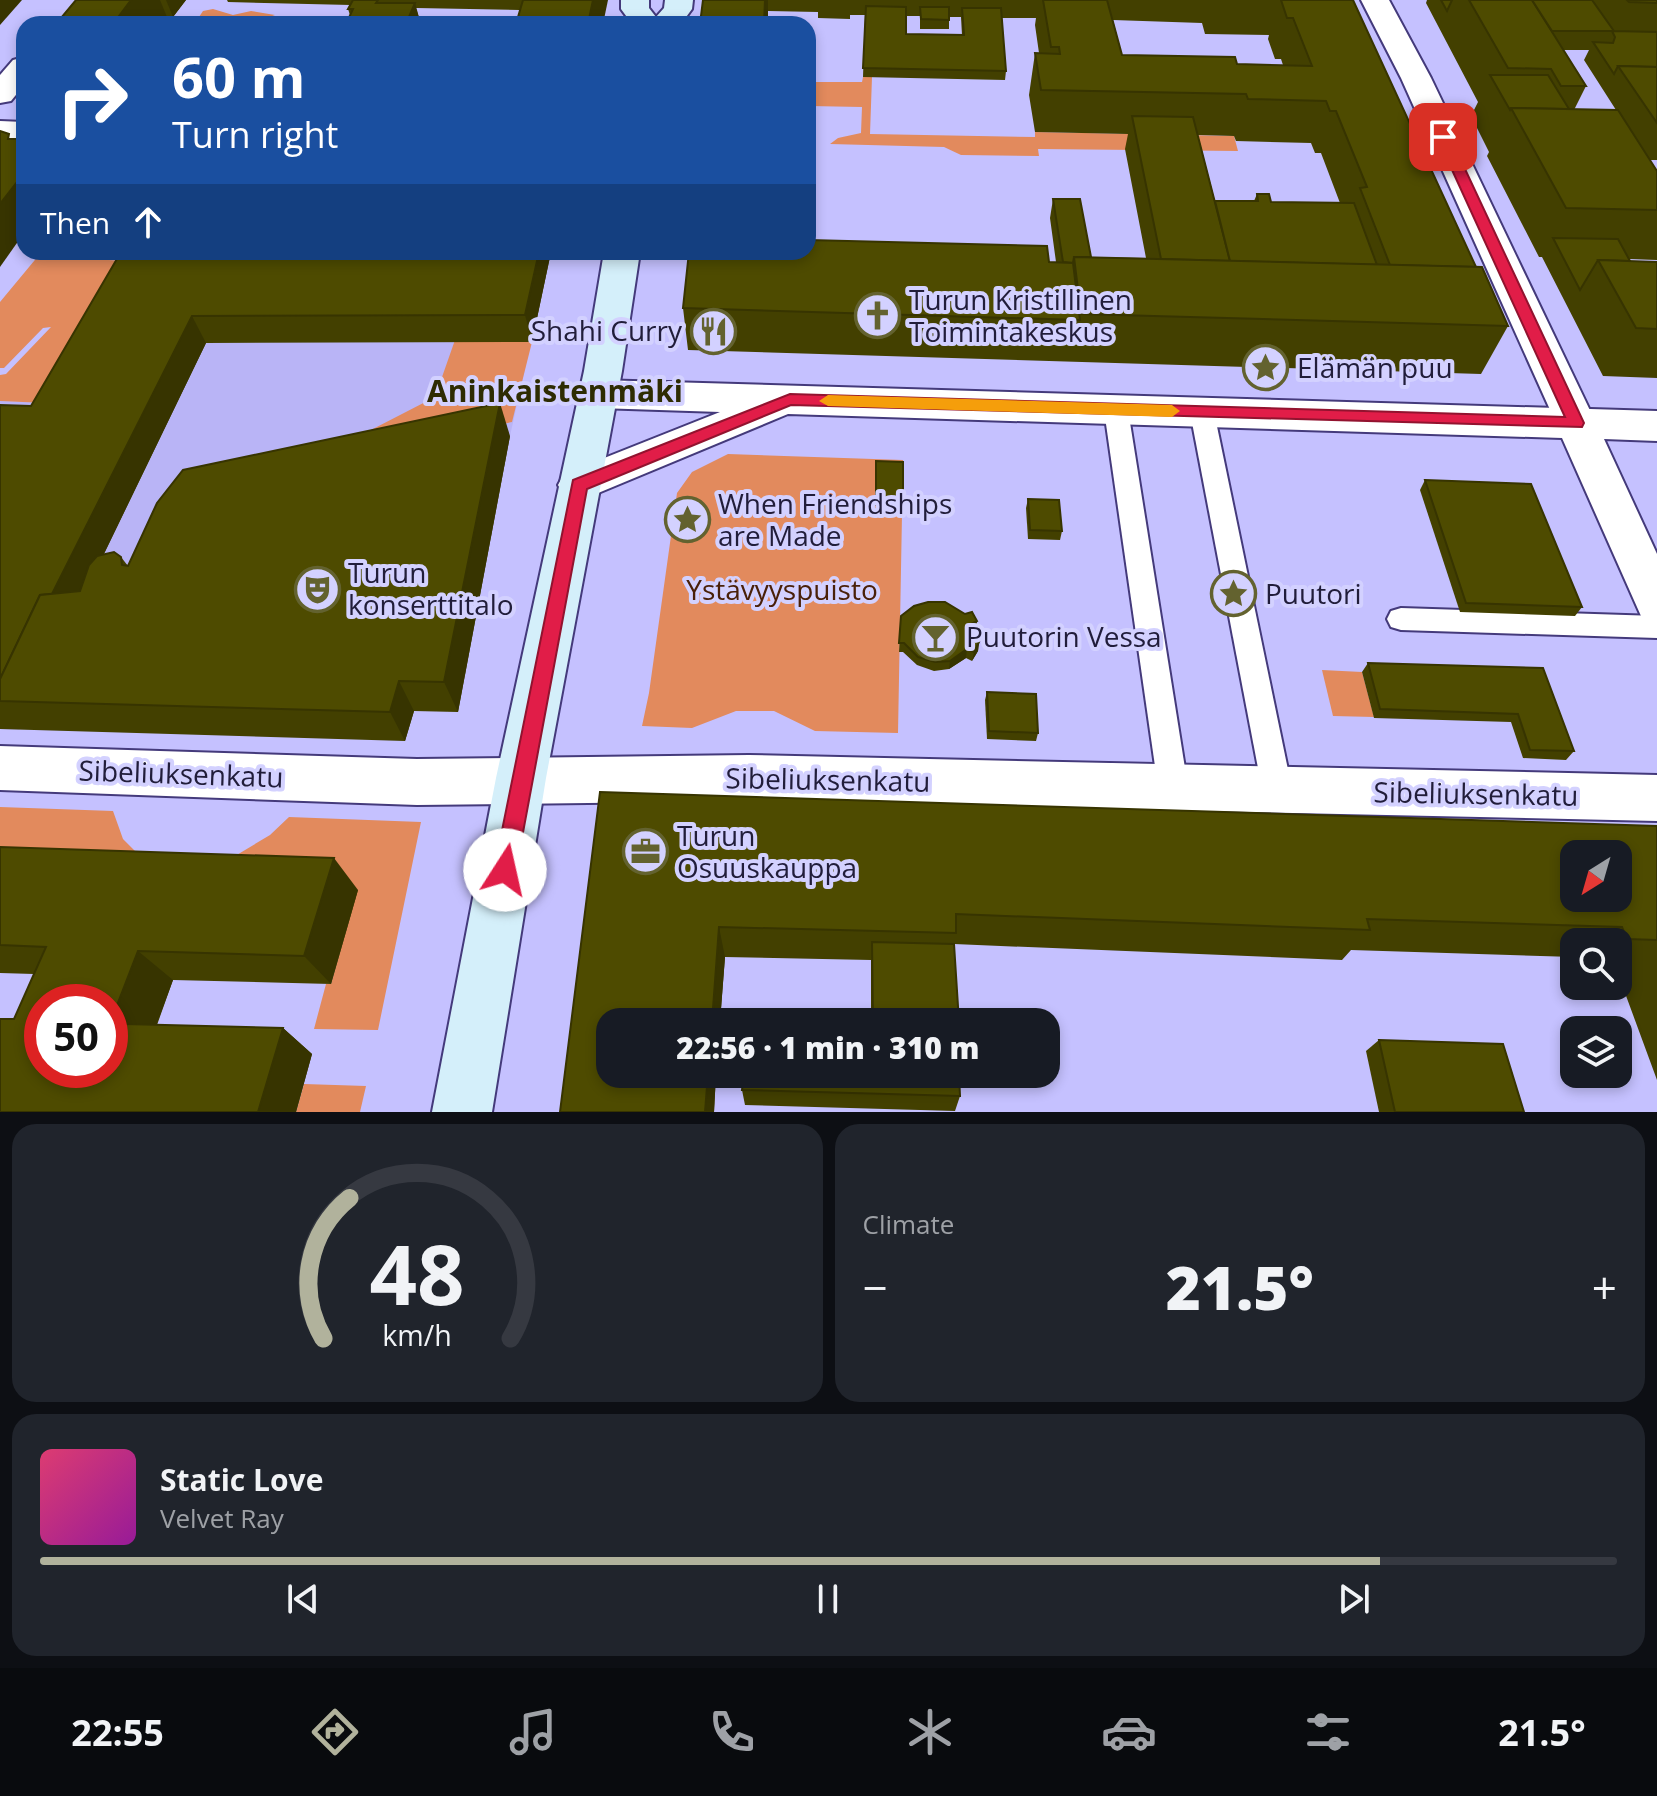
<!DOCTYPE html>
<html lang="en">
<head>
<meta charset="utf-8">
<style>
  :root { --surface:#171b24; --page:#20242c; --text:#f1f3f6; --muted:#9ea1a6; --line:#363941; --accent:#b1b29c }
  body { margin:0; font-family:"Open Sans",sans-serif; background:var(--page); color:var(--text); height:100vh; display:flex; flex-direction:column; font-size:30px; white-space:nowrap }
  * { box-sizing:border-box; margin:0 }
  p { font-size:26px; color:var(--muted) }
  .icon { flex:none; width:44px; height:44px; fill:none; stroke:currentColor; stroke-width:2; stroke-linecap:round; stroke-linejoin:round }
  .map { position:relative; height:1112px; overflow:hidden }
  .drawer { display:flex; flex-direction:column; gap:12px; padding:12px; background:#0d0f14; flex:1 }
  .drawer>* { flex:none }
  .hud { position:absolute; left:16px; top:16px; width:800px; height:244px; border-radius:24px; box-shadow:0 4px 12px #0003; background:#1a4fa0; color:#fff; overflow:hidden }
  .needle { width:52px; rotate:217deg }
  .controls { position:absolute; left:1560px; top:840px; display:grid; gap:16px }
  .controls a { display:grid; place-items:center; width:72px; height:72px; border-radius:16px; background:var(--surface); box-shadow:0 4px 12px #0003; font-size:40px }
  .speed { position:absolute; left:24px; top:984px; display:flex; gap:16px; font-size:40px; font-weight:700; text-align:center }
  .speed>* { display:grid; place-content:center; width:104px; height:104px; border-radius:50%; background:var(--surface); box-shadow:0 4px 12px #0003; line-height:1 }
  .speed .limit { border:12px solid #d22; background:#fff; color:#111 }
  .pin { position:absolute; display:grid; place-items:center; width:68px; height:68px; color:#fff; margin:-34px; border-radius:16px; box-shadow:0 4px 12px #0006 }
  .me { position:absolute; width:88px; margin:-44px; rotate:10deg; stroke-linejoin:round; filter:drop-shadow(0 0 6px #0008) }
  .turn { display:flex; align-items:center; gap:28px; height:168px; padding:0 24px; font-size:36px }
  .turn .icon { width:104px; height:104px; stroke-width:2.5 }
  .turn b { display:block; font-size:56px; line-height:68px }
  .then { display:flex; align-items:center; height:76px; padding:0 24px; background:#0003; gap:16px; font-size:30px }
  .big { font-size:60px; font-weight:800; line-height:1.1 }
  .drawer .card { flex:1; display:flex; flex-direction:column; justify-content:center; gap:12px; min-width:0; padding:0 28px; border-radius:24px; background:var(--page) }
  .drawer .dial { align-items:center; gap:0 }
  .dial svg { height:208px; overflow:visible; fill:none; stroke:var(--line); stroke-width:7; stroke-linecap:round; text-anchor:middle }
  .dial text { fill:var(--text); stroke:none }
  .song { display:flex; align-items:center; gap:24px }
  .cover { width:96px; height:96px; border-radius:12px; background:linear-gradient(135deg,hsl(340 70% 55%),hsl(300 70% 35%)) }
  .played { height:8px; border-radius:4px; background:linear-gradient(90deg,var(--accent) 85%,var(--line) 85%) }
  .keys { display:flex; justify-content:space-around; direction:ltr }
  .heat { display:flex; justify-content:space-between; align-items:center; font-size:44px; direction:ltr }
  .drawer .tiles { flex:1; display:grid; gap:12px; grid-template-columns:1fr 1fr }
  .card:last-child { grid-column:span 2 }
  .trip { position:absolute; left:596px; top:1008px; width:464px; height:80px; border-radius:24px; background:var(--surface); box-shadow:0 4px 12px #0003; font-weight:800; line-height:80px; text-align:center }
  .tab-bar { display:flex; height:128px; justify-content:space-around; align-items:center; background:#090b0e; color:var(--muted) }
  .tab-bar .icon { width:56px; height:56px }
  .tab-bar .current { color:var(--accent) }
  .tab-bar b { font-size:36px; color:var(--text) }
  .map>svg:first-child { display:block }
</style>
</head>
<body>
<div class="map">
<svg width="1657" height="1112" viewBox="0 0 1657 1112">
  <rect width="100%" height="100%" fill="#c5c1ff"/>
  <polygon fill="#b9b4f6" points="135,252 551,252 510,436 203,502 19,730 0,729 0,401 45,403"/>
  <g fill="#e28a5d">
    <polygon points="213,9 233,15 251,11 275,15 258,21 260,24 195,23 203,11"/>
    <polygon points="863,77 872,77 870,134 1035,137 1035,132 1234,136 1238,151 1038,149 1039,156 961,155 944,147 830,144 838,138 861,133 862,107 809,106 811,82 862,82"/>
    <polygon points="39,255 123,261 45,403 0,401 0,375 6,374 51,327 43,328 4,368 0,368 0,302"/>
    <polygon points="455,340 532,342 512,422 338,459 334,449 435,397"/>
    <polygon points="728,454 903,460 898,733 815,731 774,711 736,711 692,728 642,726 649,693 677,493 692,472"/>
    <polygon points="1322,670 1362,672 1374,717 1333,716"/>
    <polygon points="0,807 113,811 123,839 137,853 0,878"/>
    <polygon points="289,817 421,822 378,1030 314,1029 326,984 331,984 357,891 235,856 270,835"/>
    <polygon points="304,1084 366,1086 360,1112 296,1112"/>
  </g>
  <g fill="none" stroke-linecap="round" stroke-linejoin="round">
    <defs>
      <g id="service">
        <polygon points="1116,402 1124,404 1128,410 1188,787 1184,797 1173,800 1162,797 1158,787 1104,410 1108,404"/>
        <polygon points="1202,404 1210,406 1214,412 1292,789 1288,799 1277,802 1266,799 1262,789 1190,412 1194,406"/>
        <polygon points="1401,608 1657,616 1657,638 1401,630 1391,627 1387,619 1391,611"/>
      </g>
      <g id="minor">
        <polygon points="1361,0 1389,0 1431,78 1596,423 1590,433 1576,438 1562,433 1556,423 1401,78"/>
        <polygon points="24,57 24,85 11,101 0,103 0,75 13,60"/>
        <polygon points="0,121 24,122 24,142 0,141"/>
        <polygon points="0,746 417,759 749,755 1657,775 1657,821 749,801 417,805 0,790"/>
      </g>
      <polygon id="tertiary" points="598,380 1657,411 1657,441 1604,439 1657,554 1657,621 1641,616 1562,438 788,414 579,501 564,496 558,485 564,474 720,412 598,408 584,404 578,394 584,384"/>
      <g id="secondary">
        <polygon points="621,0 649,0 649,8 656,17 664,8 665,0 693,0 692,9 681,24 632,24 621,9"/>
        <polygon points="604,252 640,252 622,371 546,778 492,1112 432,1112 496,778 584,371"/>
      </g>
    </defs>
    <use href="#service" stroke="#443a7b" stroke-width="4"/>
    <use href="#minor" stroke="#443a7b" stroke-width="4"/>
    <use href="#tertiary" stroke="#443a7b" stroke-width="4"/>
    <use href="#secondary" stroke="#443a7b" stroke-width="4"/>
    <use href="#service" fill="#fff" fill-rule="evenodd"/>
    <use href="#minor" fill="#fff" fill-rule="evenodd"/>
    <use href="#tertiary" fill="#fff" fill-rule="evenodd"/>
    <use href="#secondary" fill="#d4effa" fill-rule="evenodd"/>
  </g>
  <g fill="#434000" fill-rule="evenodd">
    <polygon points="76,0 186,0 173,17 167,17 162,24 56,24"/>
    <polygon points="227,0 608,0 520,10 416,8 420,21 419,24 346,24 350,15 348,9 351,5 228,2"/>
    <path d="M 703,0 L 1353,0 L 1476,267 L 1508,326 L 1481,374 L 688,350 L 683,308 L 1049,262 L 1056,262 L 1050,218 L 1053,199 L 1091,257 L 1146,258 L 1125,149 L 1128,134 L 1035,132 L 1029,95 L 1035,53 L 1039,53 L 1035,25 L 1036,18 L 1002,18 L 1006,71 L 1005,80 L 863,77 L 865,15 L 850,15 L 850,19 L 818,18 L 818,12 L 768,11 ZM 906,16 L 920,16 L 920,29 L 949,29 L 949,17 L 961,17 L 962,35 L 906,34 ZM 1113,20 L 1202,23 L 1205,34 L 1269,35 L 1268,39 L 1275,59 L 1281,59 L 1283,65 L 1237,64 L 1122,55 ZM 1198,135 L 1234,136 L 1236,141 L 1311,143 L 1315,153 L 1321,153 L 1340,203 L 1271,202 L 1257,194 L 1254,201 L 1215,201 Z"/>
    <path d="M 1427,0 L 1657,0 L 1657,160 L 1650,160 L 1657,171 L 1657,260 L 1629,259 L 1630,261 L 1657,262 L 1657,378 L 1603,376 L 1542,257 L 1539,257 L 1487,156 L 1489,152 L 1471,116 L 1478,102 L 1426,3 ZM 1563,50 L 1589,50 L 1584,60 L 1616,110 L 1574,110 L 1586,86 Z"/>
    <polygon points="121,252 551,252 532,342 206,343 104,554 121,557 128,566 510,436 458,712 414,711 405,741 0,729 0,405 31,406"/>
    <polygon points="876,461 903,506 903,515 876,514"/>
    <polygon points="1425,480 1582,607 1575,616 1460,612 1420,490"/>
    <polygon points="1028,499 1062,531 1060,540 1028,539 1026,508"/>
    <polygon points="901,616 977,621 976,630 972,632 972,639 979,642 978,651 972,661 966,658 949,669 934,671 917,665 903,652 899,652"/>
    <polygon points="1368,663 1543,668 1574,751 1566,760 1523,758 1511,722 1374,718 1362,672"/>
    <polygon points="987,692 1038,733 1036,741 987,739 985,700"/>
    <polygon points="600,792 1657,826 1657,1080 1618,974 1618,942 1574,942 1574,957 1351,950 1342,960 954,944 959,1022 871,1022 871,960 725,957 720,1022 610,1022 610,1074 716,1074 714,1112 560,1112"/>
    <polygon points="0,847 358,890 331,984 173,980 157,1025 283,1028 312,1054 296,1112 0,1112 14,1019 34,974 0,973"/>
    <polygon points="1379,1040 1524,1112 1379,1112 1366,1051"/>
    <polygon points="744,1074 1012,1074 1008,1082 959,1081 960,1096 955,1111 745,1105 742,1090"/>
  </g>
  <g fill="#373400">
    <polygon points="0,0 22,0 0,25"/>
    <polygon points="131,0 160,0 167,17 162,24 113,24"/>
    <polygon points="166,0 186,0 173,17"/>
    <polygon points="593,0 608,0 603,24 588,24"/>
    <polygon points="765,0 768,0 768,24 764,24"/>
    <polygon points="415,3 420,21 419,24 406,24"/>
    <polygon points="24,173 24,233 0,267 0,204"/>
    <polygon points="539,252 551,252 532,342 525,315"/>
    <polygon points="192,316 206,343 32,702 0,697"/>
    <polygon points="500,403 510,436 458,712 444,682"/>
    <polygon points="977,621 976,630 970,632 971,624"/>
    <polygon points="979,642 978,651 972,661 974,652"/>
    <polygon points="967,649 966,658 949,669 950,661"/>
    <polygon points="399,681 414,711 405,741 390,712"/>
    <polygon points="334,858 358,890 331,984 304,956"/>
    <polygon points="719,927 725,957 720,1022 712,1022"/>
    <polygon points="138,951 173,980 153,1034 125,1024 116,1008"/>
    <polygon points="283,1028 312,1054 296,1112 258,1112"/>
    <polygon points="708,1074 716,1074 714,1112 705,1112"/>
  </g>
  <g fill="#4e4b00" stroke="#373400" stroke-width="2" fill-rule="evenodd">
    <polygon points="76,0 131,0 113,24 56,24"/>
    <polygon points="353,0 378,0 376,3 415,3 406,24 346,24 353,9 348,9"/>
    <polygon points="523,0 593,0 588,24 516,24"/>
    <polygon points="703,0 765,0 764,24 700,24"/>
    <polygon points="1043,0 1107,0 1122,55 1235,57 1237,64 1312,66 1293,18 1287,18 1281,0 1353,0 1476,267 1390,265 1360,188 1367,187 1336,111 1330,111 1326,101 1248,99 1246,94 1041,90 1035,53 1060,54 1059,47 1051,47"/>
    <polygon points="1441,0 1452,0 1447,11"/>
    <polygon points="1469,0 1532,0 1586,86 1561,86 1551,69 1508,68"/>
    <polygon points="1532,0 1592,0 1614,31 1657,32 1657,67 1618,66 1614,74 1593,42 1613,43 1615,37 1612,31 1552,31"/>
    <polygon points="1627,0 1657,0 1657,3 1629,2"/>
    <polygon points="866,6 906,7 906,34 964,35 962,8 1001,8 1006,71 863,68"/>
    <polygon points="920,7 949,7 949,20 921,19"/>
    <polygon points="1618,66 1657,67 1657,123"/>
    <polygon points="1490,75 1548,75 1569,109 1511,108 1510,110"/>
    <polygon points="1511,108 1618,110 1657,171 1657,210 1566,208"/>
    <polygon points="1132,116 1193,117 1230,261 1161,259"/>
    <polygon points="0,131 9,134 8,139 24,139 24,173 0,204"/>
    <polygon points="1257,194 1269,194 1271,202 1354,203 1377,265 1230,261 1215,201 1258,201"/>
    <polygon points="1053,199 1080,199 1091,257 1074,257 1073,263 1063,262"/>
    <polygon points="1553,238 1618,239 1630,261 1598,260 1580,290"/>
    <polygon points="808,240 1047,246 1049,262 1073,263 1080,320 683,308 689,252 808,252"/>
    <polygon points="121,252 539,252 525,315 192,316 52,594 40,595 0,679 0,405 31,406"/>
    <polygon points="1074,257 1482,267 1508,326 1081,314"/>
    <polygon points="1598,260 1657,262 1657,329 1636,328"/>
    <polygon points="500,403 444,682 399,681 390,712 0,701 0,679 40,595 80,591 89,565 97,556 114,552 121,557 122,565 128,566 157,503 183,470"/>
    <polygon points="876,461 903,462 903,506 876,505"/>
    <polygon points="1425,480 1531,484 1582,607 1466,603"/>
    <polygon points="1028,499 1059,500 1062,531 1030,530"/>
    <polygon points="928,602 945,602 965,614 972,612 977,621 971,624 972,639 979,642 974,652 967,649 950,661 935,662 918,657 904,643 899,643 901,616 914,606"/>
    <polygon points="1368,663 1543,668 1574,751 1530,750 1518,714 1380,709"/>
    <polygon points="987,692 1036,694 1038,733 989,731"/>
    <path d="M 600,792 L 1657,826 L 1657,940 L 1627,939 L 1622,927 L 1367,919 L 1370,930 L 956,914 L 956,933 L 719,927 L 712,1022 L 610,1022 L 610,1074 L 708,1074 L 705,1112 L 560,1112 ZM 1574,854 L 1618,854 L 1618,898 L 1574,898 Z"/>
    <path d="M 0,847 L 334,858 L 304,956 L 138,951 L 116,1008 L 125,1024 L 283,1028 L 258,1112 L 0,1112 L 0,1019 L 14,1019 L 46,947 L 0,945 ZM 42,1002 L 110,1002 L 110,1070 L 42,1070 Z"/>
    <polygon points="872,942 954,944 959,1022 873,1022"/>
    <polygon points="1379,1040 1503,1044 1524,1112 1395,1112"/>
    <polygon points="744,1074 959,1074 960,1096 742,1090"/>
  </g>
  <polygon fill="#e11d48" stroke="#92132f" stroke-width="2" points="1443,133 1450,137 1584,423 1582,427 791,405 587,489 516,870 513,877 505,880 497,877 494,870 573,480 790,394 1565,417 1437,137"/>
  <polygon fill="#f59e0b" points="828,395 1172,405 1180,411 1172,417 828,406 819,401"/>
  <defs>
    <symbol id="church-ring" viewBox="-11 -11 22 22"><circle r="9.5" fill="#d3d1ff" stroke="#63622f" stroke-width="1.5"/><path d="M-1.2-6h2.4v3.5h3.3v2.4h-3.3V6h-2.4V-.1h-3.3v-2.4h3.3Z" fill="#63622f"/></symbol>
    <symbol id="restaurant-ring" viewBox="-11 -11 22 22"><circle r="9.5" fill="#d3d1ff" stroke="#63622f" stroke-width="1.5"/><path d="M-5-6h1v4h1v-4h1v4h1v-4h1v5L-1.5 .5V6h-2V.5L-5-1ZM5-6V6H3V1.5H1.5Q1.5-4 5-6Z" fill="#63622f"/></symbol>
    <symbol id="sight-ring" viewBox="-11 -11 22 22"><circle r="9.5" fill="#d3d1ff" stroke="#63622f" stroke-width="1.5"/><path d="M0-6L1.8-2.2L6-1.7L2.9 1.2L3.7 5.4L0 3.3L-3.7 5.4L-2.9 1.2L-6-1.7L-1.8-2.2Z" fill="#63622f"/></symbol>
    <symbol id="theatre-ring" viewBox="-11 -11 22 22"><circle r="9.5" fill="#d3d1ff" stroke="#63622f" stroke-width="1.5"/><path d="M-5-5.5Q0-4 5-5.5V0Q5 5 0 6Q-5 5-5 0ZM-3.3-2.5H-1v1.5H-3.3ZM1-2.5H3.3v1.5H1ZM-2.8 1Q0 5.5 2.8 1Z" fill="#63622f"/></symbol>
    <symbol id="bar-ring" viewBox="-11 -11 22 22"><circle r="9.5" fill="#d3d1ff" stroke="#63622f" stroke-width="1.5"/><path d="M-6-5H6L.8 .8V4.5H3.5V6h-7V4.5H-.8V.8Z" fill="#63622f"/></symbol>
    <symbol id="office-ring" viewBox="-11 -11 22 22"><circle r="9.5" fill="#d3d1ff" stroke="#63622f" stroke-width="1.5"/><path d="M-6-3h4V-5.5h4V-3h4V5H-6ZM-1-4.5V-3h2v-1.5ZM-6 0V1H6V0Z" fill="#63622f"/></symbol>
  </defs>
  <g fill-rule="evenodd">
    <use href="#church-ring" x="852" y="290" width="51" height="51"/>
    <use href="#restaurant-ring" x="688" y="306" width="51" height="51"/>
    <use href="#sight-ring" x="1240" y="342" width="51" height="51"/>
    <use href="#sight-ring" x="662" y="494" width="51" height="51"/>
    <use href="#theatre-ring" x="292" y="564" width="51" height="51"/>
    <use href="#sight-ring" x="1208" y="568" width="51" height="51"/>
    <use href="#bar-ring" x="910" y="612" width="51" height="51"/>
    <use href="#office-ring" x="620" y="826" width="51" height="51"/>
  </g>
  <g text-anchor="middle" stroke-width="8" stroke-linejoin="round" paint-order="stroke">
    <g font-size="28" fill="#211d3a" stroke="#d3d1ff" text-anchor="start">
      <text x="909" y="310">Turun Kristillinen<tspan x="909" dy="32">Toimintakeskus</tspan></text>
      <text x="682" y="341" text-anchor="end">Shahi Curry</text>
      <text x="1297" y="378">Elämän puu</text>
      <text x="718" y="514">When Friendships<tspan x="718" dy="32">are Made</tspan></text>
      <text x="348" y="583">Turun<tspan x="348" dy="32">konserttitalo</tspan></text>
      <text x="1265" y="604">Puutori</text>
      <text x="966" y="647">Puutorin Vessa</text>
      <text x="677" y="846">Turun<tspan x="677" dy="32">Osuuskauppa</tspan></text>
    </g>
    <g font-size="28" fill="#492009" stroke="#d3d1ff">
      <text x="782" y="600">Ystävyyspuisto</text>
    </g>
    <g font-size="28" fill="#211d3a" stroke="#d3d1ff">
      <text transform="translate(181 774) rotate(2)" y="10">Sibeliuksenkatu</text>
      <text transform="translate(828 780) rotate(1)" y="10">Sibeliuksenkatu</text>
      <text transform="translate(1476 794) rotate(1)" y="10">Sibeliuksenkatu</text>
    </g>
    <g font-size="30" font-weight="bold" fill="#2e2c02" stroke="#d3d1ff">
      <text x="555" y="402">Aninkaistenmäki</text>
    </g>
  </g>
</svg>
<div class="controls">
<a><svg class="needle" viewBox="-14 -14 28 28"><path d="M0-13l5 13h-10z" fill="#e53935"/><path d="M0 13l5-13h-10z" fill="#9ea1a6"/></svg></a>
<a><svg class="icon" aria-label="search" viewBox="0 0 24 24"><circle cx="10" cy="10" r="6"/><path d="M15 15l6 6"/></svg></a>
<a><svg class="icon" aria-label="layers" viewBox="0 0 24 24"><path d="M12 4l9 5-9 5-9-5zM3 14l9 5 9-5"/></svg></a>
</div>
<div class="speed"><div class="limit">50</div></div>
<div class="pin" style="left:1443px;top:137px;background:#d93025"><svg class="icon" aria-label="arrive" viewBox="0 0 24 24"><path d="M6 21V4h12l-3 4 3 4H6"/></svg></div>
<svg class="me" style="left:505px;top:870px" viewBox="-20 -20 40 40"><circle r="19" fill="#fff"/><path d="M0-13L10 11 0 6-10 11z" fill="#e11d48"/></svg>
<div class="trip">22:56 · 1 min · 310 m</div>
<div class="hud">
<div class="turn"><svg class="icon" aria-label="right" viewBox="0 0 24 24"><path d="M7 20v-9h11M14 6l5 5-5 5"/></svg><div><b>60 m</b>Turn right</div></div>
<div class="then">Then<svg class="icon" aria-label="ahead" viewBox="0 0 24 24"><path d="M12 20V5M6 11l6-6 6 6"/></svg></div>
</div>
</div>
<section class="drawer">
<div class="tiles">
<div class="card dial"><svg viewBox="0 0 100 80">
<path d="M14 69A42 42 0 1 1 86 69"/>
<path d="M14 69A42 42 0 0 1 24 15" stroke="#b1b29c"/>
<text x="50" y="56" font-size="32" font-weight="700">48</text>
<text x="50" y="72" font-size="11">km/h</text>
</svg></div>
<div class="card"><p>Climate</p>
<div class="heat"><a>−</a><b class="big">21.5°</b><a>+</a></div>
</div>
<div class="card">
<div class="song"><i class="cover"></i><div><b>Static Love</b><p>Velvet Ray</p></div></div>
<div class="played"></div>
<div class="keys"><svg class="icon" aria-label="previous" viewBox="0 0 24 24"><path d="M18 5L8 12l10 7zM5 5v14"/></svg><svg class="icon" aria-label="pause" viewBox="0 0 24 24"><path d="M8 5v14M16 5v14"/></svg><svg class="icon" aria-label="next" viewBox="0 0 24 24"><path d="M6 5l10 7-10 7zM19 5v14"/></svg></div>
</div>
</div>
</section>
<nav class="tab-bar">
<b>22:55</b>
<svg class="icon current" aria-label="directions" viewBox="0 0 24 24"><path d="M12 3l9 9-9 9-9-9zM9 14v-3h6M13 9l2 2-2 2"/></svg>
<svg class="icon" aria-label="music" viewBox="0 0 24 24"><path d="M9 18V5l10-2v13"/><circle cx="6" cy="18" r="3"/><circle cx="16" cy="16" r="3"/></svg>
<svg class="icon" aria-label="phone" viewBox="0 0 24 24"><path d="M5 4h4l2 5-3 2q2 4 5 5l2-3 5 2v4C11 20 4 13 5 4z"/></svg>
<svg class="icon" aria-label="climate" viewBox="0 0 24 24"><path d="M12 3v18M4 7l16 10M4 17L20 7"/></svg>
<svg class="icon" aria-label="car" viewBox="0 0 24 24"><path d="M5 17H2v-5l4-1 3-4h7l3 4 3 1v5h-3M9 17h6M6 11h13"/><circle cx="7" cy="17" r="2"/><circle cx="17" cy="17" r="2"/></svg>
<svg class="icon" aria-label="filters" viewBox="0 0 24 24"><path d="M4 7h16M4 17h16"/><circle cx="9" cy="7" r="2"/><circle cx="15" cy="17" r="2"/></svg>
<b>21.5°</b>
</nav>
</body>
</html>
